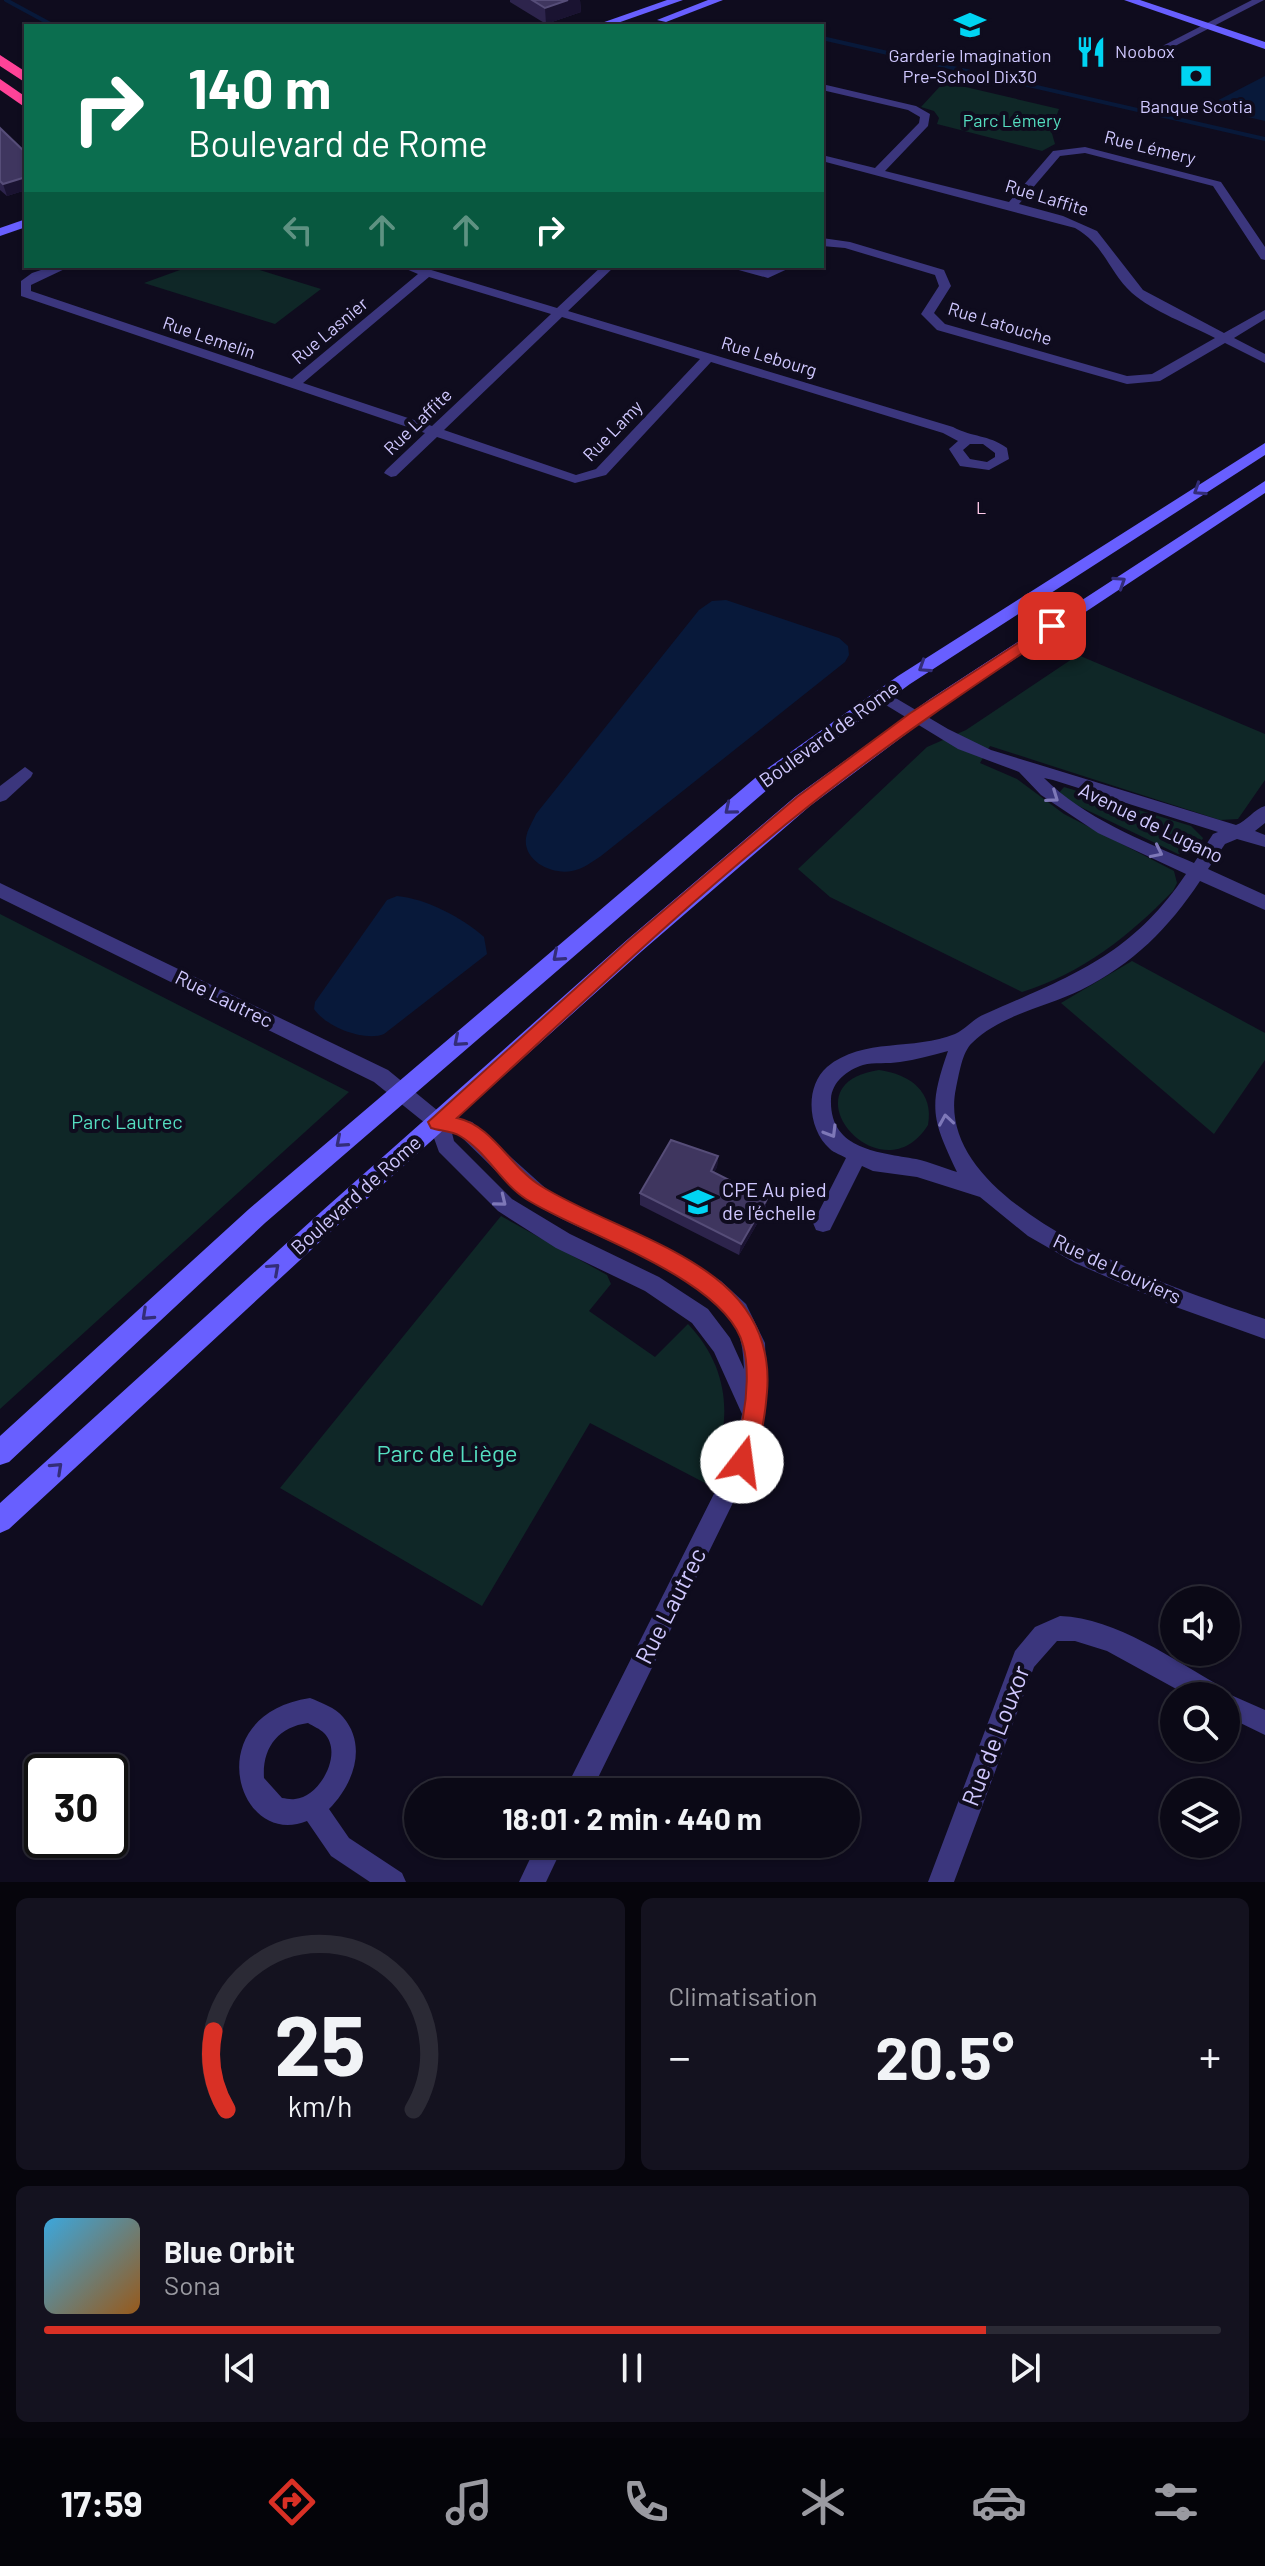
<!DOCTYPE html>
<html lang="fr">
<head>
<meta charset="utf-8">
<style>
  :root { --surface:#0b0916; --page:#14121f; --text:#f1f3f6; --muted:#9a9aa1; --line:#2b2a35; --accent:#d93025 }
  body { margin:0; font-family:Barlow,sans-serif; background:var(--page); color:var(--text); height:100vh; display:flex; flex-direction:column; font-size:30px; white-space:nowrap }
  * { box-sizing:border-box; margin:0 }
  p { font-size:26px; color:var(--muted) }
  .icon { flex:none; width:44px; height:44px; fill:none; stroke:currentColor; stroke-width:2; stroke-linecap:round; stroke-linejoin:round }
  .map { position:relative; height:1882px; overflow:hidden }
  .panel { display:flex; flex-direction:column; gap:16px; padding:16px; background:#06050c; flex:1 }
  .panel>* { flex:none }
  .hud { position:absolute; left:24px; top:24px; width:800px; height:244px; border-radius:0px; box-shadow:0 2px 6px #0004,0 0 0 2px var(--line); background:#0b6e4f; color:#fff; overflow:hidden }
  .buttons { position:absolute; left:1160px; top:1586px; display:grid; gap:16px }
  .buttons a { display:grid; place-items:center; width:80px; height:80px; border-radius:50%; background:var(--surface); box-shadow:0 2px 6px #0004,0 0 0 2px var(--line); font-size:40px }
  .speed { position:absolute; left:24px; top:1754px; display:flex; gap:16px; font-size:40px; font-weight:700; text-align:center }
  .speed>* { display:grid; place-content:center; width:104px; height:104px; border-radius:50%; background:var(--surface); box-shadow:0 2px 6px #0004,0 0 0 2px var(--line); line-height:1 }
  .speed .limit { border:4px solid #111; border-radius:12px; background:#fff; color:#111 }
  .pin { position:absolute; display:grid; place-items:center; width:68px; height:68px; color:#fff; margin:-34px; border-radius:16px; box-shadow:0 4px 12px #0006 }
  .me { position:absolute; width:88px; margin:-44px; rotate:15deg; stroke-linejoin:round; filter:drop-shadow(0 0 6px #0008) }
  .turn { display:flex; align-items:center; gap:28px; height:168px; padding:0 32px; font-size:36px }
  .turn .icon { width:104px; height:104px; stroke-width:2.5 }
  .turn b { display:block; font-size:56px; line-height:68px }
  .lanes { display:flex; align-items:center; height:76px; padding:0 32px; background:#0003; justify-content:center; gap:40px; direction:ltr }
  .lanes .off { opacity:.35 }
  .big { font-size:60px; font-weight:700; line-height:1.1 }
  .panel .card { flex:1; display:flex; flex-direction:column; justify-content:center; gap:12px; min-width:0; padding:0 28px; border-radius:12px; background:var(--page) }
  .panel .dial { align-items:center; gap:0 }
  .dial svg { height:208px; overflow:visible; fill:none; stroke:var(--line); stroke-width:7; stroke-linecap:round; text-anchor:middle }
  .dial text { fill:var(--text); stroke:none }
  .song { display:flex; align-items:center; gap:24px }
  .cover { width:96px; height:96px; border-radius:12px; background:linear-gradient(135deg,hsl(200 70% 55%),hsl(30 70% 35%)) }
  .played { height:8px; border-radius:4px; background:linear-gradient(90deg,var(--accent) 80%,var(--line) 80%) }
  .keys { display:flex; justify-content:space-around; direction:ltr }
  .heat { display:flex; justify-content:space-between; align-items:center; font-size:44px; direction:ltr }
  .panel .tiles { flex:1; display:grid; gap:16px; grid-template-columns:1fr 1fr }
  .card:last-child { grid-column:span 2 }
  .trip { position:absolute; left:404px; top:1778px; width:456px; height:80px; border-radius:40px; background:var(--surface); box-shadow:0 2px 6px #0004,0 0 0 2px var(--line); font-weight:700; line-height:80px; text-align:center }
  .dock { display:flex; height:128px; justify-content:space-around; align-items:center; background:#040409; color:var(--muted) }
  .dock .icon { width:56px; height:56px }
  .dock .active { color:var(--accent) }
  .dock b { font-size:36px; color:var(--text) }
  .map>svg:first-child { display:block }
</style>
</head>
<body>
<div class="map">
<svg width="1265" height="1882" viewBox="0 0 1265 1882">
  <rect width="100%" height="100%" fill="#0f0c1e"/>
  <g fill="#0f2727">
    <polygon points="944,82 1059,109 1051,130 1055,144 1042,151 937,124 939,118 934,111 921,107"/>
    <polygon points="191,266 247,266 321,289 275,324 144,283"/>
    <path d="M 1078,655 L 1265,734 L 1265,780 L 1238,819 L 1220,820 L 990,746 L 980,763 L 1017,779 L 1064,814 L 1174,871 L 1177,883 L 1173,891 C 1129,936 1083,973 1022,992 L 830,897 L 798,869 L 927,747 L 966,730 Z"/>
    <polygon points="1064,787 1191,826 1203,838 1196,852 1178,854 1064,799 1059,793"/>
    <polygon points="0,914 349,1092 0,1409"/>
    <polygon points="1132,961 1265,1033 1265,1060 1214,1134 1061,1003"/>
    <path d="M 879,1070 C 910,1074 934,1092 928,1125 C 881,1200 782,1084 879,1070 Z"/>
    <path d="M 501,1216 L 607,1275 L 611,1284 L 589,1311 L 655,1357 L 688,1324 C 732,1370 734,1428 705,1483 L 590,1423 L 482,1606 L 280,1488 Z"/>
  </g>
  <g fill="#08193a">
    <polygon points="1265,76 1265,121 1205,107"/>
    <path d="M 726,600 L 839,638 L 848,646 L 849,655 L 845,662 L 601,856 C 592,862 583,869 572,871 C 552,875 523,861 526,838 C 527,830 533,821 536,814 L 699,610 L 712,601 Z"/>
    <path d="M 397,896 C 427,899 461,917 484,937 L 487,954 L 384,1034 C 365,1042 326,1027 314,1009 L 315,1002 L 387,900 Z"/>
  </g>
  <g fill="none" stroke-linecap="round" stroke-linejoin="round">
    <g stroke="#08193a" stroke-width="4">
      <polyline points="6,0 54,26"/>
      <polyline points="822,38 1265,139"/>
    </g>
    <g fill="#3b367d" fill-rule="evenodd">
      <polygon points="1252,0 1264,0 1148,60 1139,58"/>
      <path d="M 822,84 L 916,106 L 930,114 L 928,126 L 885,171 L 1009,202 L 1053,151 L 1085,147 L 1221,182 L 1265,247 L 1265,260 L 1261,259 L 1213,186 L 1085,153 L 1060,156 L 1019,204 L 1063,216 L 1097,231 L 1143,290 L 1224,333 L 1265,310 L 1265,319 L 1234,338 L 1265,354 L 1265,363 L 1225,343 L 1160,381 L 1127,384 L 937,330 L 921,314 L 939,286 L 935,275 L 845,248 L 822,246 L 822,238 L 850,242 L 944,270 L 951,286 L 934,313 L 945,324 L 1127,376 L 1152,374 L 1215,338 C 1190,325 1152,311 1132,293 C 1108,271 1105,245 1075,228 L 822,161 L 822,155 L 875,168 L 919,123 L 920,117 L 908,110 L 822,90 Z"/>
      <path d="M 53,266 L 71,266 L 31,285 L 31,291 L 292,379 L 418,274 L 399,266 L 418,266 L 557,308 L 602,266 L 615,266 L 568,311 L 953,427 C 974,438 987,434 1007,448 L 1009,459 L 989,470 L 960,466 L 949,449 L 958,441 L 943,433 L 711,362 L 606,475 L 575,483 L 437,437 L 396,476 L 391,477 L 384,473 L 386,470 L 425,433 L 21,296 L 21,281 L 32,273 ZM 429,277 L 551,314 L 432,426 L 303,383 ZM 562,317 L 700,359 L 596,469 L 576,475 L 444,430 ZM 970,444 L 983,444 L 995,453 L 995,457 L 987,462 L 970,459 L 963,450 Z"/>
      <polygon points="724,266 767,270 777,266 794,266 768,278"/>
      <path d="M 882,690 L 948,729 L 991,750 L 1236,825 C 1247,821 1254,809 1265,806 L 1265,823 L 1255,831 L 1265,835 L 1265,847 L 1237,839 L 1225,844 L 1208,869 L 1265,895 L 1265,910 L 1200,881 C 1169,928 1133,964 1081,990 C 1046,1007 1000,1015 972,1043 C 962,1052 959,1075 956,1088 C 930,1210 1179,1290 1265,1319 L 1265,1339 L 1173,1306 L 1075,1263 L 1028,1236 L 980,1197 L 917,1177 L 873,1171 L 862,1166 L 830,1230 L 823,1232 L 816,1230 L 813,1223 L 846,1158 C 842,1155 834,1153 830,1149 C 808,1130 804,1087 827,1067 C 863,1037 914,1051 955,1034 C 966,1029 974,1018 985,1014 C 1071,976 1131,956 1186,874 L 1098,833 L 1041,795 L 1019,772 L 958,749 L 876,699 L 874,695 L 876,691 ZM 1044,778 L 1053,780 L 1218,832 L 1213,834 L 1194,863 C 1143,841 1084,818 1044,778 ZM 948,1051 C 928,1108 932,1119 957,1172 C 944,1168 930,1162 916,1159 C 879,1152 829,1150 831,1099 C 832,1082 847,1070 863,1065 C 874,1062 888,1064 900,1062 C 916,1060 932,1055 948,1051 Z"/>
      <polygon points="25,767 33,773 31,777 6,800 0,802 0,786"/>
      <path d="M 0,883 L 388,1070 L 443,1115 L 472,1122 L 552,1194 L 691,1262 L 721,1281 L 746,1304 L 765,1343 L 767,1399 L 753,1462 L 591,1792 L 564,1792 L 731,1460 L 742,1414 L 714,1352 L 692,1323 L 645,1291 L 556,1248 L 498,1211 L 439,1152 L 430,1127 L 374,1082 L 0,898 ZM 452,1133 L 459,1135 C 482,1156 516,1194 541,1208 C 594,1238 694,1270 730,1318 C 742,1333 743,1351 744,1369 L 730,1338 L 708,1309 L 659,1277 L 570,1234 L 512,1199 L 454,1141 Z"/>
      <path d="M 1060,1616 C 1117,1618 1173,1660 1222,1687 L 1224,1692 L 1265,1710 L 1265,1735 L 1226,1716 L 1226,1696 L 1189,1696 L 1107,1651 L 1075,1641 L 1057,1641 L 1034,1667 L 954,1882 L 928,1882 L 1015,1651 L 1035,1627 Z"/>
      <path d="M 310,1698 C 320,1702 336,1708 343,1717 C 368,1746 353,1785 329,1809 L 349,1838 L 402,1873 L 406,1882 L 370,1882 L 331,1856 L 307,1821 C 237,1850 197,1715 310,1698 ZM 308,1723 C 313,1726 320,1729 324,1733 C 344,1753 320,1797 295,1799 C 290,1800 286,1798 282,1798 L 264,1778 C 262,1748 278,1727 308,1723 Z"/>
      <polygon points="537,1844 564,1844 546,1882 519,1882"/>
    </g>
    <g fill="#685fff" fill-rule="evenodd">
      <polygon points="667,0 683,0 609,26 593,26"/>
      <polygon points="708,0 723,0 666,22 657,20"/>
      <polygon points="1124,0 1140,0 1265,42 1265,49"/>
      <polygon points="26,219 26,227 0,236 0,228"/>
      <polygon points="1265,443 1265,455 910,684 775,783 265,1223 9,1462 0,1465 0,1436 249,1209 761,773 898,676"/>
      <polygon points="1265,481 1265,493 942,707 810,806 642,951 338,1225 9,1529 0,1533 0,1503 322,1211 628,939 796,796 930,699"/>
    </g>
    <g fill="#ff4398" fill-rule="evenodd">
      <polygon points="0,55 26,72 26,83 0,66"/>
      <polygon points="0,79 26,97 26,108 0,90"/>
    </g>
  </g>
  <g fill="#2d244c">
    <polygon points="510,0 580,0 581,12 546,24 510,2"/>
    <polygon points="0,128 26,153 26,190 7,196 0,190"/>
    <polygon points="718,1156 717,1167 714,1172 767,1199 765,1210 739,1255 640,1205 640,1193"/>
  </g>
  <g fill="#1a1331">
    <polygon points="568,0 580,0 581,12 546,24 545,8"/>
    <polygon points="26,177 26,190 7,196 3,184"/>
    <polygon points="718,1156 717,1167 710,1182 711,1171"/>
    <polygon points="767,1199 765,1210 739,1255 741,1244"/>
  </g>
  <g fill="#3f365f" stroke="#564d78" stroke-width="2">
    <polygon points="532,0 568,0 545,8"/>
    <polygon points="0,128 26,153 26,177 3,184 0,181"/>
    <polygon points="671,1140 718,1156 711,1171 767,1199 741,1244 640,1193"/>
  </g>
  <defs><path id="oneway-chevron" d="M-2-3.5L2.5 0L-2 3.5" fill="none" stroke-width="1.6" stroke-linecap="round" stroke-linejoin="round" transform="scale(2)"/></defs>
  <g stroke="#332d78">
    <use href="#oneway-chevron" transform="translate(1199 490) rotate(147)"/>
    <use href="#oneway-chevron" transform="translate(1120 582) rotate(-33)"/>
    <use href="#oneway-chevron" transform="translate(924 667) rotate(147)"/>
    <use href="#oneway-chevron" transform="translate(730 809) rotate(140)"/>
    <use href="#oneway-chevron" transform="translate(558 956) rotate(139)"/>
    <use href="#oneway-chevron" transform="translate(459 1041) rotate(139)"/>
    <use href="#oneway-chevron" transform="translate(341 1142) rotate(139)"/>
    <use href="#oneway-chevron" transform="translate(274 1269) rotate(-42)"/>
    <use href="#oneway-chevron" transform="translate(147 1315) rotate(137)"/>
    <use href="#oneway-chevron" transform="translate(57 1468) rotate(-43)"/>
  </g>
  <g stroke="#7e78b8">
    <use href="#oneway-chevron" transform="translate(1053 797) rotate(35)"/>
    <use href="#oneway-chevron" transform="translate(1157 852) rotate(26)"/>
    <use href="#oneway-chevron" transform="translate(946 1120) rotate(-99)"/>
    <use href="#oneway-chevron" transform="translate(831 1132) rotate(59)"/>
    <use href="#oneway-chevron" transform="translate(501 1201) rotate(39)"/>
  </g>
  <path fill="#d93025" stroke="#8d1f18" stroke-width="2" d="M 1052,621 L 1057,623 L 1057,630 C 973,686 890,742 810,805 C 687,902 573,1012 457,1118 C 492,1125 511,1168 541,1186 C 627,1240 778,1263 767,1392 C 765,1419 760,1445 750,1470 L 742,1473 L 734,1470 C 727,1454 740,1434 743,1417 C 747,1396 749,1366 743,1345 C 726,1278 581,1234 526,1199 C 501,1183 486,1151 460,1136 C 452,1131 440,1131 431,1128 L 428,1122 L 629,940 L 797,797 L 909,714 Z"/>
  <defs>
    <symbol id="school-bare" viewBox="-9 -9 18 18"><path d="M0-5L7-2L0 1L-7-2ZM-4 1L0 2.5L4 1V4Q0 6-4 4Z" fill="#00d4f3" stroke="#0f0c1e" stroke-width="2.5" paint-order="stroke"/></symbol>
    <symbol id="restaurant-bare" viewBox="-9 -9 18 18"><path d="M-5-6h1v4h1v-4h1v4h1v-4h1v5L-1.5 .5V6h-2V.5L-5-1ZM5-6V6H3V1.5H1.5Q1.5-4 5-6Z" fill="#00d4f3" stroke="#0f0c1e" stroke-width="2.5" paint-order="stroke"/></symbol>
    <symbol id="bank-bare" viewBox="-9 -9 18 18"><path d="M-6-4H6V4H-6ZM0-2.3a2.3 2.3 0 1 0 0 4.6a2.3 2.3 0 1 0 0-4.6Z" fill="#00d4f3" stroke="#0f0c1e" stroke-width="2.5" paint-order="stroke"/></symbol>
  </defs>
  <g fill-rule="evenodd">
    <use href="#school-bare" x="948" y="3" width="44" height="44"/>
    <use href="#restaurant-bare" x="1069" y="30" width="44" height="44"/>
    <use href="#bank-bare" x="1174" y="54" width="44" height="44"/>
    <use href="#school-bare" x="676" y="1180" width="44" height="44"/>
  </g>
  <g text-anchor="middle" stroke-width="8" stroke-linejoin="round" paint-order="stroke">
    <g font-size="18" fill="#d0c8ff" stroke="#0f0c1e">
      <text x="1115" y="58" text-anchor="start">Noobox</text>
      <text x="970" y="62">Garderie Imagination<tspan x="970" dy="21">Pre-School Dix30</tspan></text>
      <text x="1196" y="113">Banque Scotia</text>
    </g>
    <g font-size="18" fill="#55dec0" stroke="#0f0c1e">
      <text x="1012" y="127">Parc Lémery</text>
    </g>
    <g font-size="18" fill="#d0c8ff" stroke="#0f0c1e">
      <text transform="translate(1150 148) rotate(14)" y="6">Rue Lémery</text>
      <text transform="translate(1047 198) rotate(17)" y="6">Rue Laffite</text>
      <text transform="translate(1000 324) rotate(17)" y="6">Rue Latouche</text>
      <text transform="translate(330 331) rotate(-40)" y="6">Rue Lasnier</text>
      <text transform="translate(209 338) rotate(19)" y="6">Rue Lemelin</text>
      <text transform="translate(769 357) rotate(17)" y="6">Rue Lebourg</text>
      <text transform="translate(418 422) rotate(-44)" y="6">Rue Laffite</text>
      <text transform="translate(613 431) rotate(-46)" y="6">Rue Lamy</text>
    </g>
    <g font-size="18" letter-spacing="2" fill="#ffcaea" stroke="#0f0c1e">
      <text x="982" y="514">L</text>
    </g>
    <g font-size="20" fill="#d0c8ff" stroke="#0f0c1e">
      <text transform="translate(829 734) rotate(-36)" y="7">Boulevard de Rome</text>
      <text transform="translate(1151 823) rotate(26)" y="7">Avenue de Lugano</text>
      <text transform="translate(224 999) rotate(26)" y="7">Rue Lautrec</text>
      <text transform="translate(356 1195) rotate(-42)" y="7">Boulevard de Rome</text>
      <text transform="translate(1117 1269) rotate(25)" y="7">Rue de Louviers</text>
    </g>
    <g font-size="20" fill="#55dec0" stroke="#0f0c1e">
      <text x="127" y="1129">Parc Lautrec</text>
    </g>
    <g font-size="20" fill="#d0c8ff" stroke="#0f0c1e" text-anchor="start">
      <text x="722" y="1197">CPE Au pied<tspan x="722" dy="23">de l'échelle</tspan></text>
    </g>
    <g font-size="24" fill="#55dec0" stroke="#0f0c1e">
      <text x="447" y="1462">Parc de Liège</text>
    </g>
    <g font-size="24" fill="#d0c8ff" stroke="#0f0c1e">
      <text transform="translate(671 1606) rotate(-63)" y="8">Rue Lautrec</text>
      <text transform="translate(996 1736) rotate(-69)" y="8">Rue de Louxor</text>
    </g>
  </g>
</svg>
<div class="buttons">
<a><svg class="icon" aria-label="sound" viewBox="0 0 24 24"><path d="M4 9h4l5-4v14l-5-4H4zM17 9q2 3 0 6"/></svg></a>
<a><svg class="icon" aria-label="search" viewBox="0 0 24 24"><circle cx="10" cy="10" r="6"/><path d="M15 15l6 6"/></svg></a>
<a><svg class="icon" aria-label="layers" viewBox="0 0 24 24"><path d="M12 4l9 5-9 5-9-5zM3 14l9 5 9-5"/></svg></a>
</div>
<div class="speed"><div class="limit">30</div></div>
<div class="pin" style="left:1052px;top:626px;background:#d93025"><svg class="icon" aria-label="arrive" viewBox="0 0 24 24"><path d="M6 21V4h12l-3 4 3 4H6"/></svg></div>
<svg class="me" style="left:742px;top:1462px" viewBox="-20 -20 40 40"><circle r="19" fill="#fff"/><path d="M0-13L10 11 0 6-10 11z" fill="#d93025"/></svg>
<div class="trip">18:01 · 2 min · 440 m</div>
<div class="hud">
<div class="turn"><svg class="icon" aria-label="right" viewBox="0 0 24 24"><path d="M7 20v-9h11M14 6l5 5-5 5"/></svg><div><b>140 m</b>Boulevard de Rome</div></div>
<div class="lanes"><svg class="icon off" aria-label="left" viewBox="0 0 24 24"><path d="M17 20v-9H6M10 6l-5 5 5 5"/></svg><svg class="icon off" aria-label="ahead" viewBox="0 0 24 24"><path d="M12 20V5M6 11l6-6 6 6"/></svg><svg class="icon off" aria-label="ahead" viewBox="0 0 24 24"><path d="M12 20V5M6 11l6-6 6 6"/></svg><svg class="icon" aria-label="right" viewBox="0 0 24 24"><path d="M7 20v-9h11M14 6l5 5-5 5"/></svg></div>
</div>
</div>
<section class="panel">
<div class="tiles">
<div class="card dial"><svg viewBox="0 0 100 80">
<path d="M14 69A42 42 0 1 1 86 69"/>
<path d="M14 69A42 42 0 0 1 9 39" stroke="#d93025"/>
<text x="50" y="56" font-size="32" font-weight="700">25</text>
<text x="50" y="72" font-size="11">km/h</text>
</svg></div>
<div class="card"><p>Climatisation</p>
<div class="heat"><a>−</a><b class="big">20.5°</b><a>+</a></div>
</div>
<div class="card">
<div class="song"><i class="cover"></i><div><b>Blue Orbit</b><p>Sona</p></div></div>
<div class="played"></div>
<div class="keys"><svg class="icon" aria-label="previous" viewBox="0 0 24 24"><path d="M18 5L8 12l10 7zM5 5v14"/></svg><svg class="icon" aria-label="pause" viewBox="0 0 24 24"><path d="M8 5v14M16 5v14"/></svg><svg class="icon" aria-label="next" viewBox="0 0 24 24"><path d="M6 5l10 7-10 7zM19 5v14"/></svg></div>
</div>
</div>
</section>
<nav class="dock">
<b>17:59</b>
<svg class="icon active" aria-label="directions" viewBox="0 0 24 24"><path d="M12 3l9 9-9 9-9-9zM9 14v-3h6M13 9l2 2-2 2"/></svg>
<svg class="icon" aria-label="music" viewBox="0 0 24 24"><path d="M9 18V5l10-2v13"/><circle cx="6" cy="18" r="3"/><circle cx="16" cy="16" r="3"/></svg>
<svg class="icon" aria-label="phone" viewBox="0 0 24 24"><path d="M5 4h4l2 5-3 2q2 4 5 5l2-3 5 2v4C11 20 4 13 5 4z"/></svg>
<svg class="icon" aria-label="climate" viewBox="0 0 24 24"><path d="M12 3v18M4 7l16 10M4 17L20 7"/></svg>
<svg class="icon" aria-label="car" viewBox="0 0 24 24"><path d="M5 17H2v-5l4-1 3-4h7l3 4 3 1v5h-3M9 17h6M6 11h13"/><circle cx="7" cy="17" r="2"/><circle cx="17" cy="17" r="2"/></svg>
<svg class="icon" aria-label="filters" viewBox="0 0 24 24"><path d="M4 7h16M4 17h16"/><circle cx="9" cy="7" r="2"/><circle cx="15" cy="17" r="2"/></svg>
</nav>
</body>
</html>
